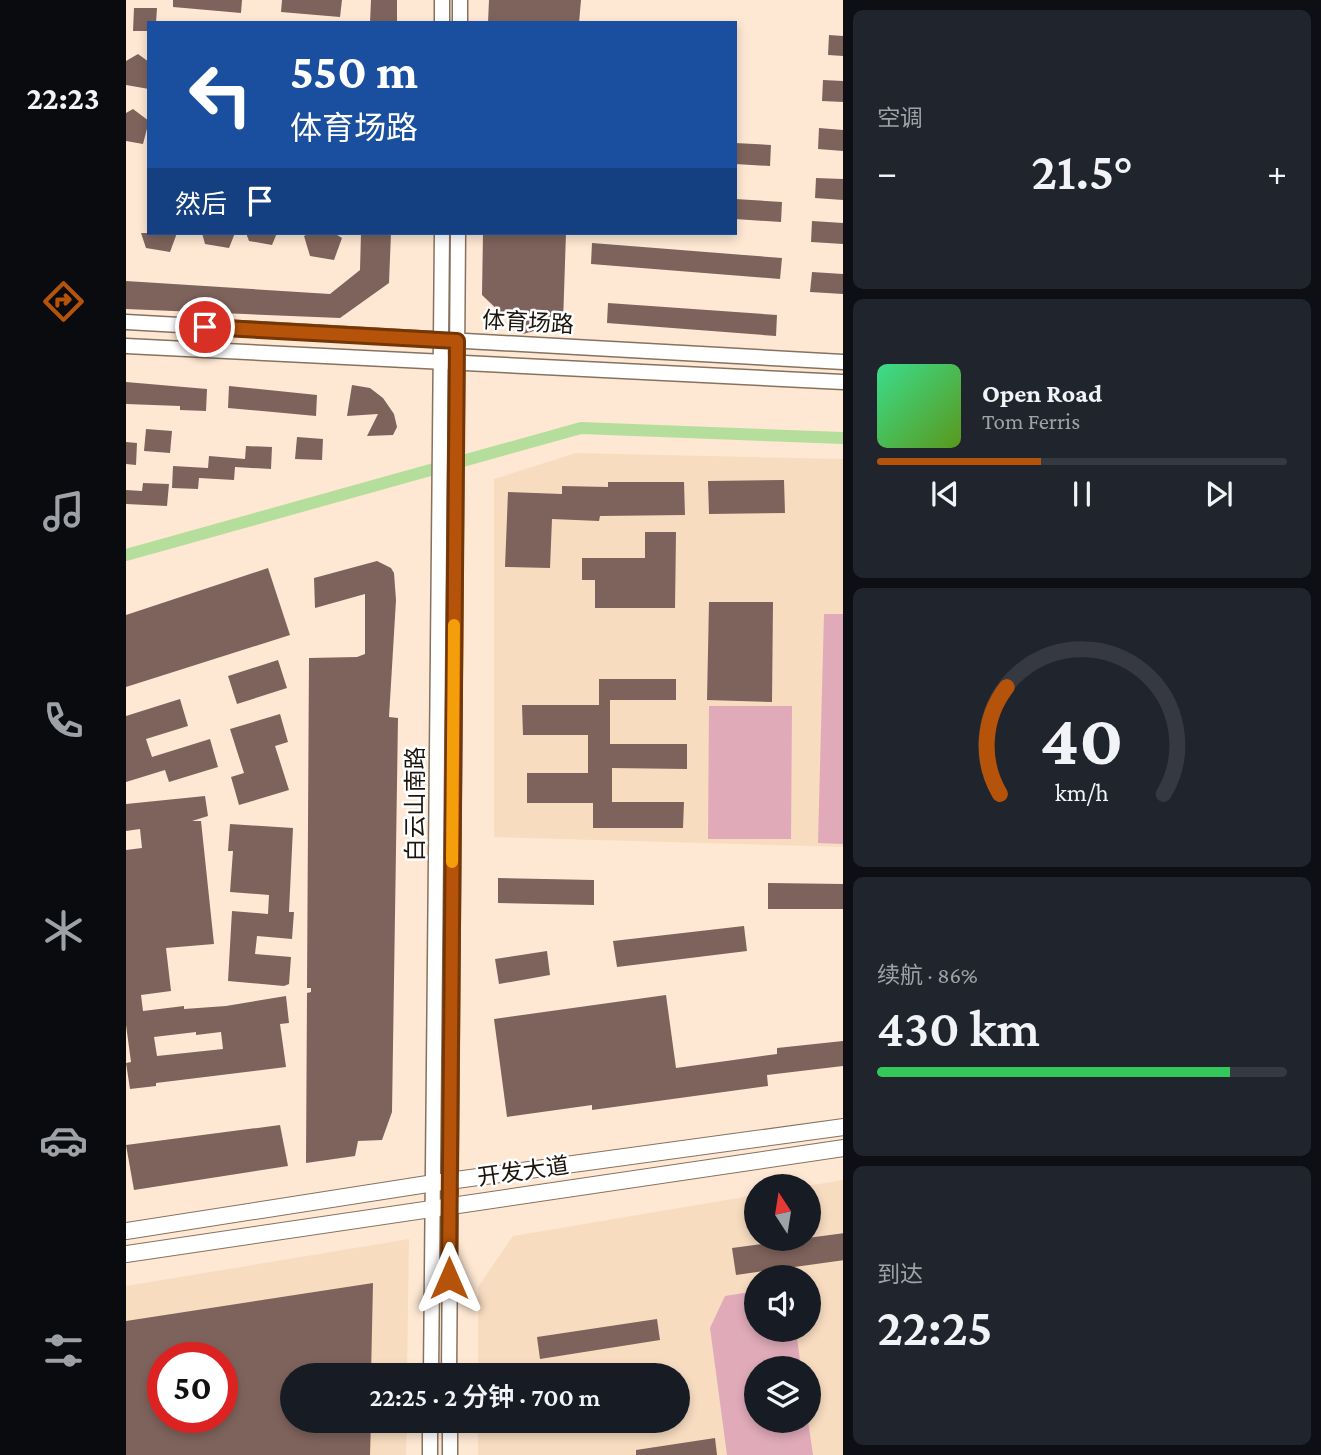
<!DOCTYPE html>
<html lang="zh">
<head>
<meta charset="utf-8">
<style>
  :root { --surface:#171b24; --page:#20242c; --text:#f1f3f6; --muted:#9ea1a6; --line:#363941; --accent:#b45309 }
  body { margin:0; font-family:"Crimson Pro","Noto Sans SC",serif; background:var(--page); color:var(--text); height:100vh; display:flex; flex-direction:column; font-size:26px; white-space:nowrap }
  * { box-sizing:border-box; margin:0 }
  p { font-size:23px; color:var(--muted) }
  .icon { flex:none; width:38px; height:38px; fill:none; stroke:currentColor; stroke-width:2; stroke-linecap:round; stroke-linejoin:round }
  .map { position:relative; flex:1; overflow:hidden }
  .side { display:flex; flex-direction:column; gap:10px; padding:10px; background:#0d0f14; width:478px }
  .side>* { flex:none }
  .hud { position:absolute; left:21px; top:21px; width:590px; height:214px; border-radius:0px; box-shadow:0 4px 10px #0003; background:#1a4fa0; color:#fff; overflow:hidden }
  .needle { width:46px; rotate:348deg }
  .controls { position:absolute; left:618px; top:1174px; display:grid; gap:14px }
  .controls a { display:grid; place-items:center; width:77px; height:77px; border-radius:50%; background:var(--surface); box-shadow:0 4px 10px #0003; font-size:35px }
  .speed { position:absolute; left:21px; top:1342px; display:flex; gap:14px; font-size:35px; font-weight:700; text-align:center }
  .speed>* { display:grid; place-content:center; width:91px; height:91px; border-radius:50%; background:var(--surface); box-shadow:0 4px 10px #0003; line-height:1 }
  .speed .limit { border:10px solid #d22; background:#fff; color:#111 }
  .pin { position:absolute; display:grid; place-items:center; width:60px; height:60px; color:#fff; margin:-30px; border:4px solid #fff; border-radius:50%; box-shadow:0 2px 7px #0007 }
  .me { position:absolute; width:77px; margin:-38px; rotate:0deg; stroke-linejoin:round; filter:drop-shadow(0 0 5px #0008) }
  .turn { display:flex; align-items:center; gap:24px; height:147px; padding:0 28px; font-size:32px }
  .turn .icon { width:91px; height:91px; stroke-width:2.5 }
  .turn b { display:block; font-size:49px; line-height:60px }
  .then { display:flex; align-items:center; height:66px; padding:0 28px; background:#0003; gap:14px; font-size:26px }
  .big { font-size:52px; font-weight:600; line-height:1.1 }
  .side .card { flex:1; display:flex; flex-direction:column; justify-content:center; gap:10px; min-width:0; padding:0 24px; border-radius:10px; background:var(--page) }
  .side .dial { align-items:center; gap:0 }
  .dial svg { height:182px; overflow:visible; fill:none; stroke:var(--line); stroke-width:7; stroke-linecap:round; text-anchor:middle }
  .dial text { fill:var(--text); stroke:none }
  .song { display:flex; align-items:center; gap:21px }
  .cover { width:84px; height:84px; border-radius:10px; background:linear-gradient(135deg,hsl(150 70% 55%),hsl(90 70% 35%)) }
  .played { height:7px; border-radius:4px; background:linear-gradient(90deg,var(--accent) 40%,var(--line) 40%) }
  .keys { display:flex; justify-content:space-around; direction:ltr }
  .heat { display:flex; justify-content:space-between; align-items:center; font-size:38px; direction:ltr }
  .charge { height:10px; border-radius:5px; background:linear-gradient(90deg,#34c759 86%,var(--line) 0) }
  .trip { position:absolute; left:154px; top:1363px; width:410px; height:70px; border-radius:35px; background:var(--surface); box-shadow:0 4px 10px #0003; font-weight:600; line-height:70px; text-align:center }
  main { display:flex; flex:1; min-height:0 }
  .dock { display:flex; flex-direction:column; width:126px; justify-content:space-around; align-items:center; background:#090b0e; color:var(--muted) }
  .dock .icon { width:49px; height:49px }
  .dock .current { color:var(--accent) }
  .dock b { font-size:32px; color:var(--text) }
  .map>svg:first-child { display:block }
</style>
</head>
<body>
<main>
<nav class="dock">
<b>22:23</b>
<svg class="icon current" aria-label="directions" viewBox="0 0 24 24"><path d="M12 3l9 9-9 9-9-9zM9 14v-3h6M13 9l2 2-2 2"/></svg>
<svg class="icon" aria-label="music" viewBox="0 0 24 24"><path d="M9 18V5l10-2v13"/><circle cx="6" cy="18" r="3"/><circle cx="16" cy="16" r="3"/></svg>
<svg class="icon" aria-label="phone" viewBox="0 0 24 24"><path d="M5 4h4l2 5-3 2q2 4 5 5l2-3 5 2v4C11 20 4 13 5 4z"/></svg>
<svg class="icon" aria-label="climate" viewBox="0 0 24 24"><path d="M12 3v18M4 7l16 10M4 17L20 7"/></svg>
<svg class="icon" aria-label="car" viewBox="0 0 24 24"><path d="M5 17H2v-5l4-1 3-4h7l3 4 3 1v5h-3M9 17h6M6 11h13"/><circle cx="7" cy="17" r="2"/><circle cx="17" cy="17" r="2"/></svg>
<svg class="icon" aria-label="filters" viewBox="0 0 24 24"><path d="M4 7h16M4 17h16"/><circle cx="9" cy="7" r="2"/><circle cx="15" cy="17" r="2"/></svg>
</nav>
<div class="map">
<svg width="718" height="1455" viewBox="0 0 718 1455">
  <rect width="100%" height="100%" fill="#fee8d3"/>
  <g fill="#f7dcc0" fill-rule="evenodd">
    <polygon points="450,453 717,459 717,847 368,837 368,479"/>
    <path d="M 717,1180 L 717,1455 L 352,1455 L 352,1421 L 551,1421 L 551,1376 L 352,1375 L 352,1287 L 387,1236 L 630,1195 L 630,1239 L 682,1239 L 681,1186 ZM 630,1278 L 682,1278 L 682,1330 L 630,1330 ZM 630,1368 L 682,1368 L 682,1421 L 630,1421 Z"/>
    <path d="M 283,1239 L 281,1375 L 166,1376 L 166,1421 L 281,1421 L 280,1455 L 0,1455 L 0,1286 ZM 37,1358 L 96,1358 L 96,1418 L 37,1418 Z"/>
  </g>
  <g fill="#e0aab9">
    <polygon points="698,614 717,614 717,844 692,843"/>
    <polygon points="583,706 666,706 665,839 582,839"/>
    <polygon points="630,1291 630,1330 670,1330 675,1368 630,1368 630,1421 682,1421 687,1455 601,1455 584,1328 599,1296"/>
  </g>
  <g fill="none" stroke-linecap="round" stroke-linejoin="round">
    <polyline stroke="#b5de9c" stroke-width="12" points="0,555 455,428 718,438"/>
  </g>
  <g fill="#7e635c" fill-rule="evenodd">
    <polygon points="47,0 116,0 115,13 47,7"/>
    <polygon points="156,0 216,0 214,17 155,12"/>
    <polygon points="245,0 271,0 271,23 244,23"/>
    <polygon points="363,0 455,0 453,23 362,23"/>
    <polygon points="8,8 31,8 30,23 23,23 23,31 7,31"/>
    <polygon points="703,35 718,36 718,56 702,55"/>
    <polygon points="12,54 23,62 23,89 0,85 0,61"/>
    <polygon points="697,80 718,81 718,102 696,101"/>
    <polygon points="7,109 23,121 17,144 0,141 0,113"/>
    <polygon points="693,128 718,130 718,151 692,149"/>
    <polygon points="609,143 645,145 644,166 609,164"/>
    <polygon points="690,178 718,179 718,200 689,198"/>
    <polygon points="609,199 656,202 655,222 609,219"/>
    <polygon points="686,221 718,223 718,244 685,242"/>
    <polygon points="15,233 51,233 44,252 20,248"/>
    <polygon points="76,233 109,233 103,248 79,244"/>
    <polygon points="120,233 151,233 146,245 123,241"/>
    <polygon points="184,233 208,233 216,238 208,260 184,256 178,236"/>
    <polygon points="235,233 265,233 263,283 214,318 0,309 0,281 204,294 234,270"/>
    <polygon points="357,233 440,233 437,323 397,334 356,295"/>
    <polygon points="466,243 656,258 654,279 465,264"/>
    <polygon points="686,272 718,274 718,294 684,292"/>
    <polygon points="482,303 651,315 650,336 481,323"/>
    <polygon points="0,382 81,389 80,411 54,410 54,406 0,404"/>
    <polygon points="226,385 244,388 257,398 268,414 271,427 267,435 241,436 252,414 221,416"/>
    <polygon points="103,386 191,395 190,416 102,408"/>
    <polygon points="20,429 46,431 44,453 18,451"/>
    <polygon points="171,437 197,439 196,460 169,459"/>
    <polygon points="0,442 11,443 10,465 0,464"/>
    <polygon points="120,446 146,447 145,469 109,467 108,480 73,478 72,489 46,488 47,466 82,468 83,456 119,459"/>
    <polygon points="658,480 659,513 583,514 582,481"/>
    <polygon points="482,482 558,482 559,515 474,516 473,521 426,519 424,568 379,567 382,492 436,494 436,486 482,487"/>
    <polygon points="17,483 43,484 41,506 0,504 0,490 16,491"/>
    <polygon points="519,532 550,532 549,608 469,608 469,580 456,580 456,558 519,558"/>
    <polygon points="251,561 265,568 268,573 270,600 263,717 272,718 266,1112 256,1140 232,1141 229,1156 180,1163 181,993 185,992 185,988 181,988 183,658 231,657 239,654 239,594 189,608 188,578"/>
    <polygon points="142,568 164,635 0,687 0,615"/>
    <polygon points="583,602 647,602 646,702 581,700"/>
    <polygon points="152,660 161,688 111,704 102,676"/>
    <polygon points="473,679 550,679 550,700 484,700 484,744 561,744 561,769 486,768 486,802 558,802 557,828 467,828 467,803 401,803 401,773 462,773 462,735 397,735 396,705 473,705"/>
    <polygon points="54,699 62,726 20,739 26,757 84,739 92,767 43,782 39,770 0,782 0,716"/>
    <polygon points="154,714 162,742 149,746 163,790 113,805 105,777 118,773 104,729"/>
    <path d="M 79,796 L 82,816 L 66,821 L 75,821 L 88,944 L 40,948 L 45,991 L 15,995 L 17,1011 L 58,1006 L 58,1009 L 100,1006 L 160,996 L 163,1023 L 154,1024 L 160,1067 L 30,1083 L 30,1086 L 4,1089 L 0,1063 L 5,1062 L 0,1025 L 0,850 L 16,848 L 14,829 L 0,831 L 0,804 ZM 70,1032 L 70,1035 L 95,1032 L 97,1049 L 31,1056 L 28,1037 Z"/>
    <polygon points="104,824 167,828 163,912 168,912 166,939 131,936 129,954 165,957 163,984 158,986 102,981 106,911 142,914 143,895 104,892 107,851 102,851"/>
    <polygon points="372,878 468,880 468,905 372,903"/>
    <polygon points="642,883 718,884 718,909 642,909"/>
    <polygon points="618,926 621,951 491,967 487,941"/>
    <polygon points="421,951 424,975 373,984 369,959"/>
    <polygon points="540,995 550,1068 651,1054 651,1048 718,1041 718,1066 641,1075 642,1086 466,1110 466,1105 381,1117 368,1019"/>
    <polygon points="154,1125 162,1166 8,1190 0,1145"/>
    <polygon points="718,1233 718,1260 610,1275 606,1248"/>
    <path d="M 247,1283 L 245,1376 L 166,1376 L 166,1421 L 245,1421 L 244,1455 L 0,1455 L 0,1321 ZM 37,1358 L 96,1358 L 96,1418 L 37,1418 Z"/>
    <polygon points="531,1319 534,1340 414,1359 411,1337"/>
    <polygon points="589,1438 591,1455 510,1455 510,1450"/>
  </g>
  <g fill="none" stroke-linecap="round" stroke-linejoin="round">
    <defs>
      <g id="secondary">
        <polyline points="316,23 316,0"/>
        <polyline points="334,23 334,0"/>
        <polyline points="0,322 718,362"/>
        <polyline points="0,346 718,382"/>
        <polyline points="305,1376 316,233"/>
        <polyline points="323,1376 332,233"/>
        <polyline points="324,1421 324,1455"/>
        <polyline points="304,1455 304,1421"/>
      </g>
      <g id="primary">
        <polyline points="0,1231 308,1183 718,1127"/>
        <polyline points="0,1254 718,1148"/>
      </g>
    </defs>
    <use href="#secondary" stroke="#85725f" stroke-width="17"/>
    <use href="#primary" stroke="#85725f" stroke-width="18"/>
    <use href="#secondary" stroke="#fff" stroke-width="14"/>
    <use href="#primary" stroke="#fff" stroke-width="16"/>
  </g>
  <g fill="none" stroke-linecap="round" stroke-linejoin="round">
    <defs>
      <polyline id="route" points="79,327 331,341 323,1278"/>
    </defs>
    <use href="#route" stroke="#753606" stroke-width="18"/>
    <use href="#route" stroke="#b45309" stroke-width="12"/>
    <polyline stroke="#f59e0b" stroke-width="12" points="326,862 328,625"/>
  </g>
  <g text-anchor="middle" stroke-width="5" stroke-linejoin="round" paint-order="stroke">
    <g font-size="23" fill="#1c150d" stroke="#fff">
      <text transform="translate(402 322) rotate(3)" y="8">体育场路</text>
      <text transform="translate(289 804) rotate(-90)" y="8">白云山南路</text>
      <text transform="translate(397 1171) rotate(-8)" y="8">开发大道</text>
    </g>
  </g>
</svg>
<div class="controls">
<a><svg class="needle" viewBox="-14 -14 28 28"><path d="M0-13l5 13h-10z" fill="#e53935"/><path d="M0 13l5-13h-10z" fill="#9ea1a6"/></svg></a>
<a><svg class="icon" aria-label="sound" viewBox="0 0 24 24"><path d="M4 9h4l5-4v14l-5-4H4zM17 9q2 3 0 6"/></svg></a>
<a><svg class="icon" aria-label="layers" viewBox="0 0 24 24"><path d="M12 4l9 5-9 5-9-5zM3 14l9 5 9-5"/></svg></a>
</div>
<div class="speed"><div class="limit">50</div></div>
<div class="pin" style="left:79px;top:327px;background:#d93025"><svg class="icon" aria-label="arrive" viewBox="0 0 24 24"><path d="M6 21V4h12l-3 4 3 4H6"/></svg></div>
<svg class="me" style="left:323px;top:1278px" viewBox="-20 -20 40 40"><path d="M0-17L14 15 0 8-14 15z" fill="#b45309" stroke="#fff" stroke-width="4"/></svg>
<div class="trip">22:25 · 2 分钟 · 700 m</div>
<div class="hud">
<div class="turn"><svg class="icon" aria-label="left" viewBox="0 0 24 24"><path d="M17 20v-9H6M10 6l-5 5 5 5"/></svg><div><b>550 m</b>体育场路</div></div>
<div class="then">然后<svg class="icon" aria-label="arrive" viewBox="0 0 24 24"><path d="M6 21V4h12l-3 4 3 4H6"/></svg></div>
</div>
</div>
<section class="side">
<div class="card"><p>空调</p>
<div class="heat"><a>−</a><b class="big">21.5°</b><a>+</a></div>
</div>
<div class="card">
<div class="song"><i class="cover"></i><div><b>Open Road</b><p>Tom Ferris</p></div></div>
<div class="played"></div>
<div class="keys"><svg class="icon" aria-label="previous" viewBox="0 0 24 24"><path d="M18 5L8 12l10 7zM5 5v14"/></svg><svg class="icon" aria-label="pause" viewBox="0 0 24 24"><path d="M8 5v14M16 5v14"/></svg><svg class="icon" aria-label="next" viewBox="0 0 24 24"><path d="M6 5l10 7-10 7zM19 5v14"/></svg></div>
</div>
<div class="card dial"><svg viewBox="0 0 100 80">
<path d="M14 69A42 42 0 1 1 86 69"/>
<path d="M14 69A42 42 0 0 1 17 22" stroke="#b45309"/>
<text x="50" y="56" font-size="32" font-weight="700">40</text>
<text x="50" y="72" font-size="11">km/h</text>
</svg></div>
<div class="card"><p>续航 · 86%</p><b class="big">430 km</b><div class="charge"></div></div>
<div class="card"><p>到达</p><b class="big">22:25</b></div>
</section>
</main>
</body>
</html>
